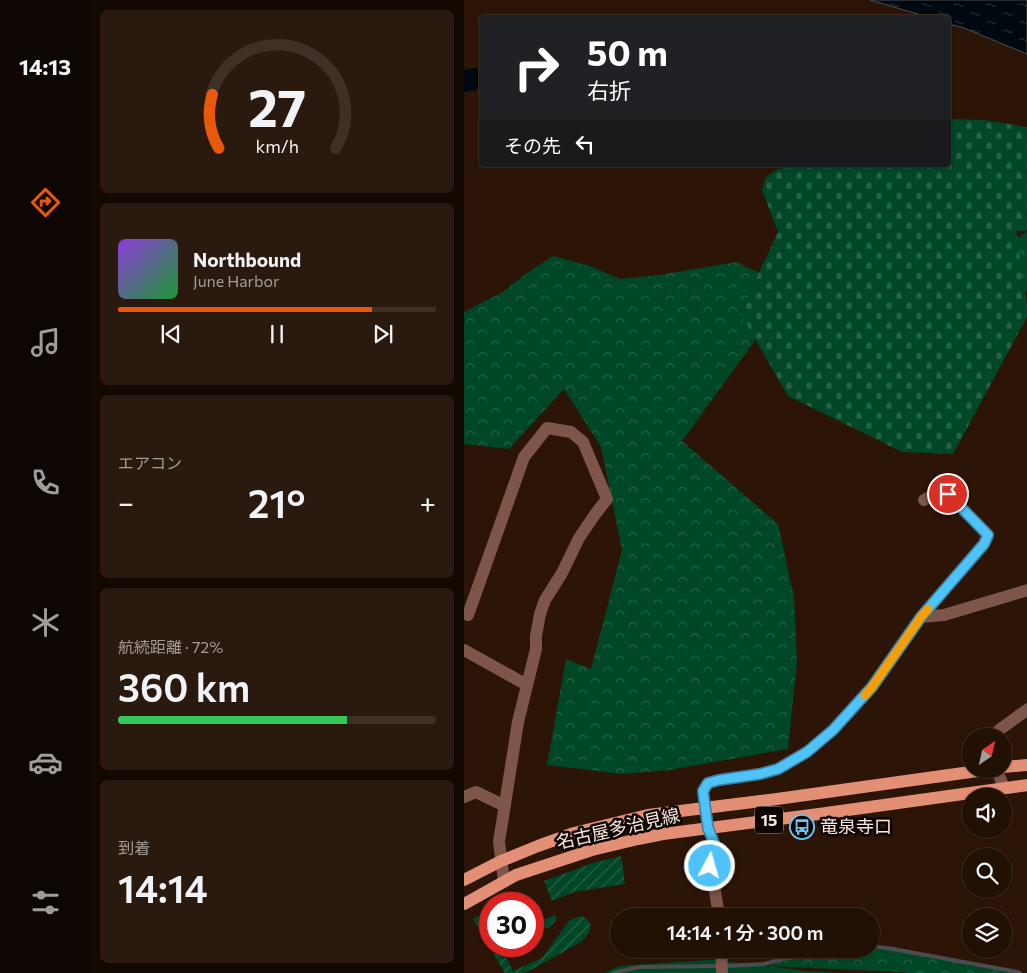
<!DOCTYPE html>
<html lang="ja">
<head>
<meta charset="utf-8">
<style>
  :root { --surface:#211004; --page:#29190e; --text:#f1f3f6; --muted:#a29d9a; --line:#3e3026; --accent:#ea580c }
  body { margin:0; font-family:Commissioner,"Noto Sans JP",sans-serif; background:var(--page); color:var(--text); height:100vh; display:flex; flex-direction:column; font-size:19px; white-space:nowrap }
  * { box-sizing:border-box; margin:0 }
  p { font-size:16px; color:var(--muted) }
  .icon { flex:none; width:28px; height:28px; fill:none; stroke:currentColor; stroke-width:2; stroke-linecap:round; stroke-linejoin:round }
  .map { position:relative; flex:1; overflow:hidden }
  .sheet { display:flex; flex-direction:column; gap:10px; padding:10px; background:#120902; width:374px }
  .sheet>* { flex:none }
  .guide { position:absolute; left:15px; top:15px; width:472px; height:152px; border-radius:5px; box-shadow:0 1px 4px #0004,0 0 0 1px var(--line); background:#202124; color:#fff; overflow:hidden }
  .needle { width:32px; rotate:34deg }
  .fabs { position:absolute; left:498px; top:728px; display:grid; gap:10px }
  .fabs a { display:grid; place-items:center; width:50px; height:50px; border-radius:50%; background:var(--surface); box-shadow:0 1px 4px #0004,0 0 0 1px var(--line); font-size:25px }
  .speed { position:absolute; left:15px; top:892px; display:flex; gap:10px; font-size:25px; font-weight:700; text-align:center }
  .speed>* { display:grid; place-content:center; width:65px; height:65px; border-radius:50%; background:var(--surface); box-shadow:0 1px 4px #0004,0 0 0 1px var(--line); line-height:1 }
  .speed .limit { border:8px solid #d22; background:#fff; color:#111 }
  .pin { position:absolute; display:grid; place-items:center; width:42px; height:42px; color:#fff; margin:-21px; border:2px solid #fff; border-radius:50%; box-shadow:0 1px 5px #0007 }
  .me { position:absolute; width:55px; margin:-28px; rotate:6deg; stroke-linejoin:round; filter:drop-shadow(0 0 4px #0008) }
  .turn { display:flex; align-items:center; gap:18px; height:105px; padding:0 25px; font-size:22px }
  .turn .icon { width:65px; height:65px; stroke-width:2.5 }
  .turn b { display:block; font-size:35px; line-height:42px }
  .then { display:flex; align-items:center; height:48px; padding:0 25px; background:#0003; gap:10px; font-size:19px }
  .big { font-size:38px; font-weight:600; line-height:1.1 }
  .sheet .card { flex:1; display:flex; flex-direction:column; justify-content:center; gap:8px; min-width:0; padding:0 18px; border-radius:8px; background:var(--page) }
  .sheet .dial { align-items:center; gap:0 }
  .dial svg { height:130px; overflow:visible; fill:none; stroke:var(--line); stroke-width:7; stroke-linecap:round; text-anchor:middle }
  .dial text { fill:var(--text); stroke:none }
  .song { display:flex; align-items:center; gap:15px }
  .cover { width:60px; height:60px; border-radius:8px; background:linear-gradient(135deg,hsl(270 70% 55%),hsl(130 70% 35%)) }
  .played { height:5px; border-radius:2px; background:linear-gradient(90deg,var(--accent) 80%,var(--line) 80%) }
  .keys { display:flex; justify-content:space-around; direction:ltr }
  .heat { display:flex; justify-content:space-between; align-items:center; font-size:28px; direction:ltr }
  .charge { height:8px; border-radius:4px; background:linear-gradient(90deg,#34c759 72%,var(--line) 0) }
  .trip { position:absolute; left:146px; top:908px; width:270px; height:50px; border-radius:25px; background:var(--surface); box-shadow:0 1px 4px #0004,0 0 0 1px var(--line); font-weight:600; line-height:50px; text-align:center }
  main { display:flex; flex:1; min-height:0 }
  .menu { display:flex; flex-direction:column; width:90px; justify-content:space-around; align-items:center; background:#0d0602; color:var(--muted) }
  .menu .icon { width:35px; height:35px }
  .menu .current { color:var(--accent) }
  .menu b { font-size:22px; color:var(--text) }
  .map>svg:first-child { display:block }
</style>
</head>
<body>
<main>
<nav class="menu">
<b>14:13</b>
<svg class="icon current" aria-label="directions" viewBox="0 0 24 24"><path d="M12 3l9 9-9 9-9-9zM9 14v-3h6M13 9l2 2-2 2"/></svg>
<svg class="icon" aria-label="music" viewBox="0 0 24 24"><path d="M9 18V5l10-2v13"/><circle cx="6" cy="18" r="3"/><circle cx="16" cy="16" r="3"/></svg>
<svg class="icon" aria-label="phone" viewBox="0 0 24 24"><path d="M5 4h4l2 5-3 2q2 4 5 5l2-3 5 2v4C11 20 4 13 5 4z"/></svg>
<svg class="icon" aria-label="climate" viewBox="0 0 24 24"><path d="M12 3v18M4 7l16 10M4 17L20 7"/></svg>
<svg class="icon" aria-label="car" viewBox="0 0 24 24"><path d="M5 17H2v-5l4-1 3-4h7l3 4 3 1v5h-3M9 17h6M6 11h13"/><circle cx="7" cy="17" r="2"/><circle cx="17" cy="17" r="2"/></svg>
<svg class="icon" aria-label="filters" viewBox="0 0 24 24"><path d="M4 7h16M4 17h16"/><circle cx="9" cy="7" r="2"/><circle cx="15" cy="17" r="2"/></svg>
</nav>
<section class="sheet">
<div class="card dial"><svg viewBox="0 0 100 80">
<path d="M14 69A42 42 0 1 1 86 69"/>
<path d="M14 69A42 42 0 0 1 10 36" stroke="#ea580c"/>
<text x="50" y="56" font-size="32" font-weight="700">27</text>
<text x="50" y="72" font-size="11">km/h</text>
</svg></div>
<div class="card">
<div class="song"><i class="cover"></i><div><b>Northbound</b><p>June Harbor</p></div></div>
<div class="played"></div>
<div class="keys"><svg class="icon" aria-label="previous" viewBox="0 0 24 24"><path d="M18 5L8 12l10 7zM5 5v14"/></svg><svg class="icon" aria-label="pause" viewBox="0 0 24 24"><path d="M8 5v14M16 5v14"/></svg><svg class="icon" aria-label="next" viewBox="0 0 24 24"><path d="M6 5l10 7-10 7zM19 5v14"/></svg></div>
</div>
<div class="card"><p>エアコン</p>
<div class="heat"><a>−</a><b class="big">21°</b><a>+</a></div>
</div>
<div class="card"><p>航続距離 · 72%</p><b class="big">360 km</b><div class="charge"></div></div>
<div class="card"><p>到着</p><b class="big">14:14</b></div>
</section>
<div class="map">
<svg width="564" height="973" viewBox="0 0 564 973">
  <defs>
    <pattern id="forest-crowns" width="20" height="18" patternUnits="userSpaceOnUse" patternTransform="scale(1.25)"><rect width="20" height="18" fill="#004727"/><path d="M2 6a3 3 0 1 1 6 0M12 15a3 3 0 1 1 6 0" fill="none" stroke="#266246"/></pattern>
    <pattern id="cemetery-stones" width="16" height="16" patternUnits="userSpaceOnUse" patternTransform="scale(1.25)"><rect width="16" height="16" fill="#004727"/><path d="M2 7V4a2 2 0 0 1 4 0v3zM10 15v-3a2 2 0 0 1 4 0v3z" fill="#266246"/></pattern>
    <pattern id="garden-furrows" width="10" height="10" patternUnits="userSpaceOnUse" patternTransform="scale(1.25)"><rect width="10" height="10" fill="#004727"/><path d="M-1 1l2-2M0 10L10 0M9 11l2-2" fill="none" stroke="#266246"/></pattern>
    <pattern id="water-ripples" width="26" height="14" patternUnits="userSpaceOnUse" patternTransform="scale(1.25)"><rect width="26" height="14" fill="#000910"/><path d="M2 4q2-2 4 0t4 0M15 11q2-2 4 0t4 0" fill="none" stroke="#262d32"/></pattern>
  </defs>
  <rect width="100%" height="100%" fill="#2c1506"/>
  <g fill="url(#forest-crowns)">
    <polygon points="563,232 563,292 551,280 547,241"/>
    <polygon points="89,256 126,266 156,279 195,275 273,262 313,282 290,342 218,441 314,524 330,597 333,661 324,749 205,770 158,774 83,765 102,659 127,669 158,550 137,447 100,389 45,449 0,444 0,312 39,292 60,275"/>
    <polygon points="408,947 554,973 443,973 439,972 305,966 339,971 370,973 141,973 156,966 248,960 303,967 327,957 389,949 408,949"/>
  </g>
  <polygon fill="url(#cemetery-stones)" points="485,119 520,120 563,127 563,231 552,231 563,304 563,317 489,454 438,452 324,396 276,313 314,232 298,190 302,177 314,169 327,165 485,165"/>
  <polygon fill="#004727" points="248,960 339,971 370,973 141,973 156,966"/>
  <g fill="url(#garden-furrows)">
    <polygon points="157,856 161,884 110,892 88,901 80,881 129,863"/>
    <path d="M 26,908 L 26,946 L 38,946 L 39,951 L 49,971 L 78,958 L 105,921 L 110,918 L 118,916 C 132,924 127,933 117,942 L 61,973 L 41,973 L 9,919 Z"/>
    <polygon points="90,915 93,917 91,922 84,928 76,928 70,925"/>
    <path d="M 69,939 L 72,941 C 72,948 66,951 60,953 L 54,949 L 52,946 L 69,946 Z"/>
  </g>
  <polygon fill="url(#water-ripples)" stroke="#4a4c4e" points="406,0 563,0 563,54 500,28 485,24 485,18 464,17"/>
  <g fill="none" stroke-linecap="round" stroke-linejoin="round">
    <g stroke="#4a4c4e" stroke-width="4">
      <polyline points="408,946 429,949 554,972 556,973"/>
      <polyline points="262,966 300,964 323,958 381,949"/>
      <polyline points="149,973 175,967 254,966"/>
    </g>
    <polyline stroke="#000910" stroke-width="22" points="0,81 18,78"/>
    <g stroke="#7d5549" stroke-width="12">
      <polyline points="4,615 60,457 83,428 107,432 119,442 143,499 132,513 115,538 98,573 81,600 76,614 72,636 72,649 54,722 35,842 40,881"/>
      <polyline points="457,617 480,615 564,590"/>
      <polyline points="0,650 63,685"/>
      <polyline points="0,797 12,792 41,806"/>
      <polyline points="255,916 247,866 250,843 244,828 239,791 244,783 255,780 296,774 314,769 343,752 369,730 408,687 457,617 520,544 524,535 484,494 471,494 460,500"/>
      <polyline points="257,949 258,971"/>
    </g>
    <g stroke="#7d5549" stroke-width="12">
      <polyline points="533,736 535,730 564,709"/>
      <polyline points="532,769 540,787"/>
    </g>
    <g stroke="#e28f75" stroke-width="12">
      <polyline points="539,767 564,765"/>
      <polyline points="0,880 37,861 74,846 110,833 184,815 313,799 528,769"/>
      <polyline points="0,904 52,875 128,850 174,839 199,834 355,814 564,785"/>
    </g>
  </g>
  <g fill="none" stroke-linecap="round" stroke-linejoin="round">
    <defs>
      <polyline id="route" points="246,866 250,843 244,828 239,791 244,783 255,780 296,774 314,769 343,752 369,730 408,687 457,617 520,544 524,535 484,494"/>
    </defs>
    <use href="#route" stroke="#337fa1" stroke-width="12"/>
    <use href="#route" stroke="#4fc3f7" stroke-width="9"/>
    <polyline stroke="#f59e0b" stroke-width="9" points="401,695 408,687 457,617 464,609"/>
  </g>
  <defs>
    <symbol id="bus-ring" viewBox="-11 -11 22 22"><circle r="9.5" fill="#0d0401" stroke="#6bc3f2" stroke-width="1.5"/><path d="M-5-6H5V4H4V6H2V4H-2V6H-4V4H-5ZM-3.5-4V0h7V-4ZM-3.5 1.2v1.5H-2V1.2ZM2 1.2v1.5H3.5V1.2Z" fill="#6bc3f2"/></symbol>
  </defs>
  <g fill-rule="evenodd">
    <use href="#bus-ring" x="324" y="813" width="28" height="28"/>
  </g>
  <g text-anchor="middle" stroke-width="5" stroke-linejoin="round" paint-order="stroke">
    <rect fill="#0d0401" stroke="#b2a39b" stroke-width="1" x="291" y="806.5" width="28" height="27" rx="4"/>
    <g font-size="16" font-weight="bold" fill="#f8e7dd">
      <text x="305" y="826">15</text>
    </g>
    <g font-size="18" fill="#f8e7dd" stroke="#0d0401" text-anchor="start">
      <text x="356" y="833">竜泉寺口</text>
    </g>
    <g font-size="18" fill="#f8e7dd" stroke="#0d0401">
      <text transform="translate(154 829) rotate(-13)" y="6">名古屋多治見線</text>
    </g>
  </g>
</svg>
<div class="fabs">
<a><svg class="needle" viewBox="-14 -14 28 28"><path d="M0-13l5 13h-10z" fill="#e53935"/><path d="M0 13l5-13h-10z" fill="#a29d9a"/></svg></a>
<a><svg class="icon" aria-label="sound" viewBox="0 0 24 24"><path d="M4 9h4l5-4v14l-5-4H4zM17 9q2 3 0 6"/></svg></a>
<a><svg class="icon" aria-label="search" viewBox="0 0 24 24"><circle cx="10" cy="10" r="6"/><path d="M15 15l6 6"/></svg></a>
<a><svg class="icon" aria-label="layers" viewBox="0 0 24 24"><path d="M12 4l9 5-9 5-9-5zM3 14l9 5 9-5"/></svg></a>
</div>
<div class="speed"><div class="limit">30</div></div>
<div class="pin" style="left:484px;top:494px;background:#d93025"><svg class="icon" aria-label="arrive" viewBox="0 0 24 24"><path d="M6 21V4h12l-3 4 3 4H6"/></svg></div>
<svg class="me" style="left:246px;top:866px" viewBox="-20 -20 40 40"><circle r="17" fill="#4fc3f7" stroke="#fff" stroke-width="3"/><path d="M0-11L8 9 0 5-8 9z" fill="#fff"/></svg>
<div class="trip">14:14 · 1 分 · 300 m</div>
<div class="guide">
<div class="turn"><svg class="icon" aria-label="right" viewBox="0 0 24 24"><path d="M7 20v-9h11M14 6l5 5-5 5"/></svg><div><b>50 m</b>右折</div></div>
<div class="then">その先<svg class="icon" aria-label="left" viewBox="0 0 24 24"><path d="M17 20v-9H6M10 6l-5 5 5 5"/></svg></div>
</div>
</div>
</main>
</body>
</html>
